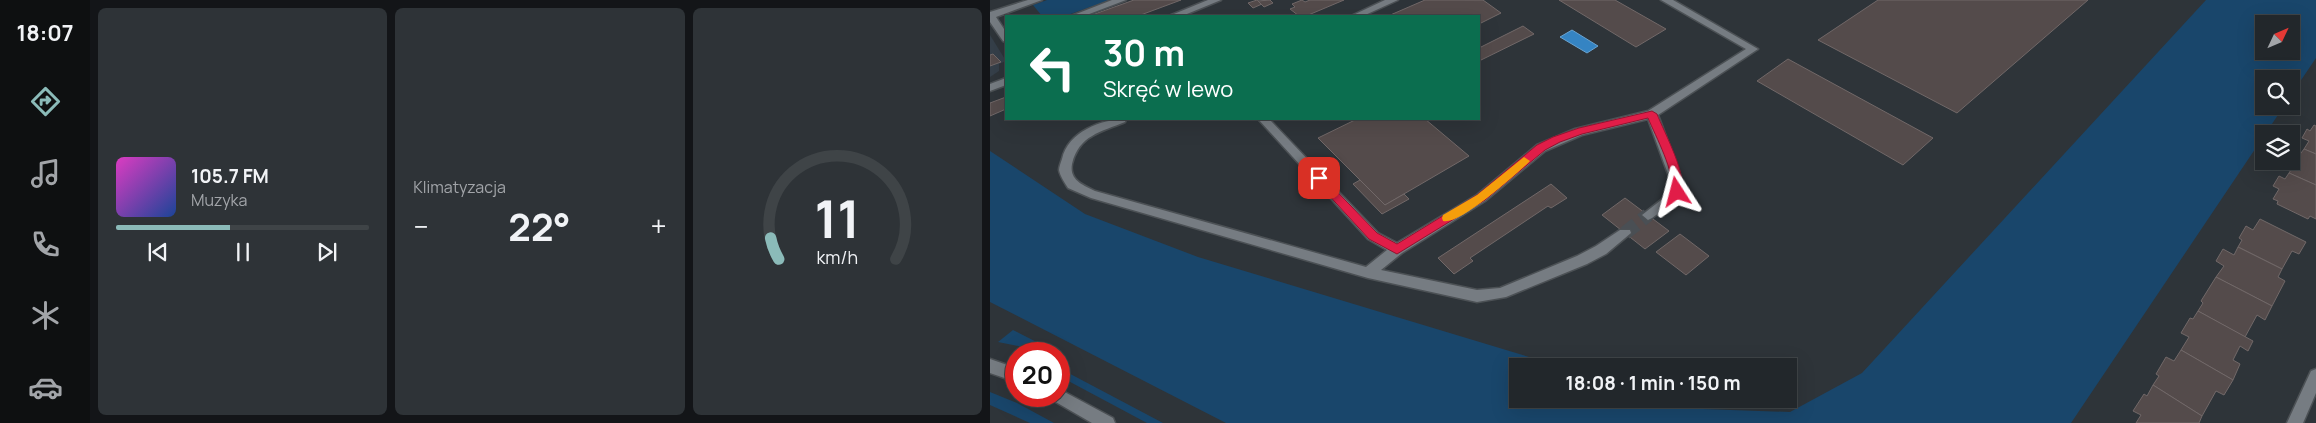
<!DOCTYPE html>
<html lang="pl">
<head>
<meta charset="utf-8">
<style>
  :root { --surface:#22272b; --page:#2e3337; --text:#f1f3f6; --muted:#a2a5a9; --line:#3f4447; --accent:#8bbbb9 }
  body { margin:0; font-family:Manrope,sans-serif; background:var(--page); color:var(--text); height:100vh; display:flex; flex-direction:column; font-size:19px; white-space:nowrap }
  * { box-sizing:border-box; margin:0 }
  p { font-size:16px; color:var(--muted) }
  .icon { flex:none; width:28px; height:28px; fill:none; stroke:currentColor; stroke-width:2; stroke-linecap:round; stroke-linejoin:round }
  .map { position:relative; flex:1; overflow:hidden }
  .panel { display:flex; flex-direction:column; gap:8px; padding:8px; background:#131518; width:900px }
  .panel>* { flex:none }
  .guide { position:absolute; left:15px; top:15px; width:475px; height:105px; border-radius:0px; box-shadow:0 5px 20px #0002,0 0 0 1px var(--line); background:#0b6e4f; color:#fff; overflow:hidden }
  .needle { width:32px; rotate:46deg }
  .buttons { position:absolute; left:1265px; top:15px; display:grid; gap:10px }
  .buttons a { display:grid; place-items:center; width:45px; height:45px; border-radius:0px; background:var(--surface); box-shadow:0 5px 20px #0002,0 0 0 1px var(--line); font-size:25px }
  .speed { position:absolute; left:15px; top:342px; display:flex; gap:10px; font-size:25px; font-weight:700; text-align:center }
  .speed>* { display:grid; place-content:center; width:65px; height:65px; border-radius:50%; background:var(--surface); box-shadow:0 5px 20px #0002,0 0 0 1px var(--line); line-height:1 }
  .speed .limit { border:8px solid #d22; background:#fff; color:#111 }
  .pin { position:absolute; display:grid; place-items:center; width:42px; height:42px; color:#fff; margin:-21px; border-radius:10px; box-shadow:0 2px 8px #0006 }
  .me { position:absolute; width:55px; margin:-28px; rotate:351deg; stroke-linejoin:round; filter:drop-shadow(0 0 4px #0008) }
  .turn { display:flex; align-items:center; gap:18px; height:105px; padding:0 15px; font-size:22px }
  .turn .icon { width:65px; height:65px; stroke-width:2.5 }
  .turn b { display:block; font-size:35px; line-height:42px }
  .big { font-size:38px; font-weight:700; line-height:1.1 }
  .panel .widget { flex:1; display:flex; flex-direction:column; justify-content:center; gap:8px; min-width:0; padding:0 18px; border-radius:8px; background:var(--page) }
  .panel .dial { align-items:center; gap:0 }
  .dial svg { height:130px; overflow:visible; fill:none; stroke:var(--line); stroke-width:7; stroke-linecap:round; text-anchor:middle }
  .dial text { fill:var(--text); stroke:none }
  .song { display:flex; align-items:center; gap:15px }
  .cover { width:60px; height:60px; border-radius:8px; background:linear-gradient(135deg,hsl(310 70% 55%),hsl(220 70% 35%)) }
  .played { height:5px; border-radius:2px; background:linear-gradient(90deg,var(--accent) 45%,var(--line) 45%) }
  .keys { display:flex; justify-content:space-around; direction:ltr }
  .heat { display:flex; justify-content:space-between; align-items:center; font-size:28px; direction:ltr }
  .panel .tiles { flex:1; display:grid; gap:8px; grid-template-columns:repeat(3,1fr) }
  .trip { position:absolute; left:519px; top:358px; width:288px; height:50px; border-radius:0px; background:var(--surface); box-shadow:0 5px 20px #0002,0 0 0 1px var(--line); font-weight:700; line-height:50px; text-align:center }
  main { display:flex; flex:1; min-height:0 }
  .tab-bar { display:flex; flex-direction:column; width:90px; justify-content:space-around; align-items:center; background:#0e1011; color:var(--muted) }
  .tab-bar .icon { width:35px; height:35px }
  .tab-bar .selected { color:var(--accent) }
  .tab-bar b { font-size:22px; color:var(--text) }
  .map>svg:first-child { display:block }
</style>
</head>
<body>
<main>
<nav class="tab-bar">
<b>18:07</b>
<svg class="icon selected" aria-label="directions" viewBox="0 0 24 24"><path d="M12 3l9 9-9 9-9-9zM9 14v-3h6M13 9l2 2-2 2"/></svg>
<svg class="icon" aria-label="music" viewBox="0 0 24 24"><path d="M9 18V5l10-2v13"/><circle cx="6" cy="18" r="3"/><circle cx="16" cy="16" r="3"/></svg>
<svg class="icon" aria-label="phone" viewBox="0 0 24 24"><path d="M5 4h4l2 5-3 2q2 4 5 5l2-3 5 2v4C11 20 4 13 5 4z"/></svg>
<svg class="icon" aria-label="climate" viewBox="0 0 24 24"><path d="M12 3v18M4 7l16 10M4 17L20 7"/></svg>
<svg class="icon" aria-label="car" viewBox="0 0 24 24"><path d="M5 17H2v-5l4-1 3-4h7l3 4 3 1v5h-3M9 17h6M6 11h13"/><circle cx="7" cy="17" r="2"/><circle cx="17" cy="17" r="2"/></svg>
</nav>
<section class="panel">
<div class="tiles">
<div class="widget">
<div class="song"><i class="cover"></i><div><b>105.7 FM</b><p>Muzyka</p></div></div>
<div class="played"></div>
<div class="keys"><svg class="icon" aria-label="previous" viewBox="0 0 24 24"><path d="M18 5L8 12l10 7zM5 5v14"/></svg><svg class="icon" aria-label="pause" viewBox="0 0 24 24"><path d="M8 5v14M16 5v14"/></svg><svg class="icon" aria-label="next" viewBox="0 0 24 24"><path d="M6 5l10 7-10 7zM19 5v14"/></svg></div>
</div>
<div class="widget"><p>Klimatyzacja</p>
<div class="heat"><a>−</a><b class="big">22°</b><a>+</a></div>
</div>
<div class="widget dial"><svg viewBox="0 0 100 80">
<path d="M14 69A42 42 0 1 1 86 69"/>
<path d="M14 69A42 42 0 0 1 9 56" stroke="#8bbbb9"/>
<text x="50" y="56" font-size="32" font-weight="700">11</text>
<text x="50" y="72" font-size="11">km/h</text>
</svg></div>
</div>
</section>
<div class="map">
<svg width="1326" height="423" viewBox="0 0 1326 423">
  <rect width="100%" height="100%" fill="#2e3439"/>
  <polygon fill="#353f49" points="0,35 16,61 9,64 9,71 0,77"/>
  <g fill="#19466b" fill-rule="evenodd">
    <polygon points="57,0 120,0 75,16 52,16 43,5"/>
    <path d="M 1216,0 L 1326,0 L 1326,58 L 1301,95 L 1301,79 L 1274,79 L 1274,106 L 1294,106 L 1081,423 L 236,423 L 0,302 L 0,151 L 95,214 L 208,257 L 569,366 L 528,366 L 528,399 L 679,399 L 713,409 L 800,412 L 872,373 ZM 1274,24 L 1301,24 L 1301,51 L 1274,51 Z"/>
    <polygon points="23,330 72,355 70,357 69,354 8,342"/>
    <polygon points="69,368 173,423 157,423 69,376"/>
    <polygon points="0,392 27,403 64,423 40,423 0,405"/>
  </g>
  <polygon fill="#3584c3" stroke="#6aa3d0" points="582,30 608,46 597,53 570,37"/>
  <g fill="#544b4b" stroke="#716868">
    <polygon points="144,0 191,0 148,16 99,16"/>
    <polygon points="267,0 272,4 263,8 258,3"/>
    <polygon points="280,0 283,3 274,7 268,1"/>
    <polygon points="312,0 315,2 320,0 354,0 316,16 309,16 300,9 305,7 302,4"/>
    <polygon points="435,0 493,0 511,13 489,24 489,16 398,16"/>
    <polygon points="569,0 625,0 676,29 646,47"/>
    <polygon points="888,0 1098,0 967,113 828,40"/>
    <polygon points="533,26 544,34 489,61 489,48"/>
    <polygon points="3,54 11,62 0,66 0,55"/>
    <polygon points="798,59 943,138 913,165 767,81"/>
    <polygon points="16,97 16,109 0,116 0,103"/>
    <polygon points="367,119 435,119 479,156 395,205 328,138"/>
    <polygon points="1324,125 1326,126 1326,154 1314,149 1319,141 1312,138 1317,129 1320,131"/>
    <polygon points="1314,149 1326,154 1326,185 1299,173 1303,167 1296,164 1301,161 1302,154 1308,157"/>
    <polygon points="1299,173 1326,185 1326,219 1320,216 1318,219 1287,204 1288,201 1283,199 1289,189 1283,186 1289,176 1295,179"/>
    <polygon points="370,180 395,205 414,194 419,199 392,214 363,184"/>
    <polygon points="561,184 577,198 561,208 558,206 480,258 483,261 464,274 448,258"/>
    <polygon points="635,198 679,231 655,249 612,215"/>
    <polygon points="1270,219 1316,242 1309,254 1302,251 1292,269 1248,247 1252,240 1249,238 1256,226 1263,230"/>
    <polygon points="690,234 719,256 696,275 666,252"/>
    <polygon points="1248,247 1292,269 1288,277 1295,281 1282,306 1226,277 1234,266 1226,261 1233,249 1244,255"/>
    <polygon points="1226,277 1282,306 1275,320 1267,315 1255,337 1208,311 1213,303 1211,301"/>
    <polygon points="1208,311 1263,341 1258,351 1250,346 1243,360 1250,364 1243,380 1191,350 1199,337 1191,333 1200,318 1203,319"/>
    <polygon points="1191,350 1243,380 1234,395 1226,391 1212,416 1163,385 1169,376 1166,374 1176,357 1184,361"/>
    <polygon points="1163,385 1212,416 1209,423 1146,423 1151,415 1143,411 1154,394 1157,396"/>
  </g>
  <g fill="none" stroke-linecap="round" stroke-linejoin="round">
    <polyline stroke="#4a4f54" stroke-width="14" stroke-dasharray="14 7" stroke-linecap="butt" points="635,233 658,215"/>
    <defs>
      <g id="minor">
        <polygon points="38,0 52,0 6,17 16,32 16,42 13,41 0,22 0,12"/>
        <polygon points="122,0 136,0 94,16 81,16"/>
        <polygon points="218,0 231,0 192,16 179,16"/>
        <polygon points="395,0 408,0 373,16 361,16"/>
        <path d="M 671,0 L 683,0 L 768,49 L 668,115 L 694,185 L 689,198 L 662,218 L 658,220 L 652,215 L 680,193 L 682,185 L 658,119 L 592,135 L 555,151 L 495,201 L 412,253 L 391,270 L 487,290 L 510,288 L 587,256 L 606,246 L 630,230 L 640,230 L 641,233 L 616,254 L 597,264 L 516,297 L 487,302 L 378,278 L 101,198 L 78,188 C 75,183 70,176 69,170 C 69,167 71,162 72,159 C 78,132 111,119 136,119 L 135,122 C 111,132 89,135 82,164 C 79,180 93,185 105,191 L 376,267 L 397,250 L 378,239 L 268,119 L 279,119 L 388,233 L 407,243 L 487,195 L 547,145 L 585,129 L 658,111 L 756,49 Z"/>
        <polygon points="16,78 16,85 0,91 0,84"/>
        <polygon points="0,359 26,368 26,382 0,373"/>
        <polygon points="1326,369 1326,393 1313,423 1297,423 1321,371"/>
        <polygon points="69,389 123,418 125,423 102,423 64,401 61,396 69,396"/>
      </g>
    </defs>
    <use href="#minor" stroke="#4c5155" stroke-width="3"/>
    <use href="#minor" fill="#767c82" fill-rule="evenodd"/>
  </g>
  <path fill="#e11d48" stroke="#92132f" d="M 662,111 L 667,114 C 674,132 699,178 691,194 L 687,196 L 682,192 C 685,172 666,137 658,118 L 592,134 L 570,142 L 555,150 L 495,200 L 407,254 L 379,239 L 323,178 L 325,176 L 332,176 L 387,233 L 407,244 L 487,195 L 547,145 L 563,137 L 589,128 Z"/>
  <path fill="#f59e0b" d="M 534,157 L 540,161 L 538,163 C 525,175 469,226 453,221 L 452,218 L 453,215 L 487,195 Z"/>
</svg>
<div class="buttons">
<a><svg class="needle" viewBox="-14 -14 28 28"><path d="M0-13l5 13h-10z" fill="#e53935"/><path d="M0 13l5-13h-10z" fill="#a2a5a9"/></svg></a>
<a><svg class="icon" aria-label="search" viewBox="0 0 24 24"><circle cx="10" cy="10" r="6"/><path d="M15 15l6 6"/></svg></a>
<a><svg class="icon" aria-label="layers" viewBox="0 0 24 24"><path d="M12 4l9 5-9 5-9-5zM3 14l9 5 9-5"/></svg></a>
</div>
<div class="speed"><div class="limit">20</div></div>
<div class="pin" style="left:329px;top:178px;background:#d93025"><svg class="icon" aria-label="arrive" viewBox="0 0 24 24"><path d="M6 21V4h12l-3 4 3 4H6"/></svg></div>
<svg class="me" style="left:687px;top:192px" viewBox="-20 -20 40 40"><path d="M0-17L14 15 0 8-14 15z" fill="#e11d48" stroke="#fff" stroke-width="4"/></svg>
<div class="trip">18:08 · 1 min · 150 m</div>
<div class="guide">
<div class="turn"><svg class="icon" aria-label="left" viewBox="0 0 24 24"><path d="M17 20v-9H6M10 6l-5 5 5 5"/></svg><div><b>30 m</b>Skręć w lewo</div></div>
</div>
</div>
</main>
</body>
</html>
